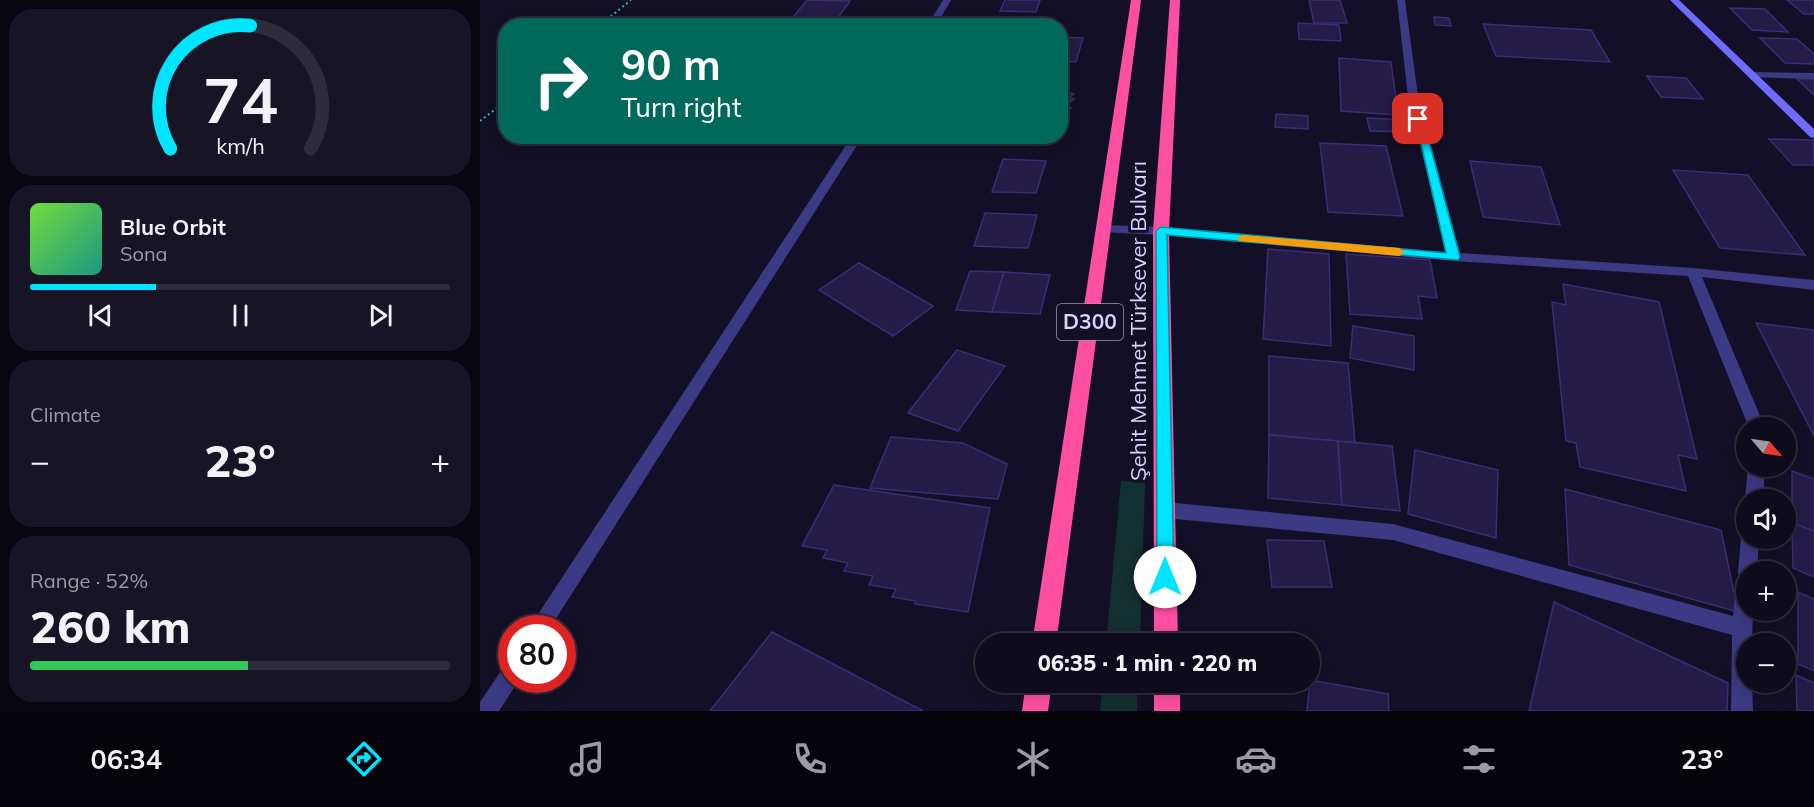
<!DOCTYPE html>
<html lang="en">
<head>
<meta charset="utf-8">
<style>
  :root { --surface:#0e0b1c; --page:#171425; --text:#f1f3f6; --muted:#9b9ba3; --line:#2e2b3b; --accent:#00e5ff }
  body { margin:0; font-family:Mulish,sans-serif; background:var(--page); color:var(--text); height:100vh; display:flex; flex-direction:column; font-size:22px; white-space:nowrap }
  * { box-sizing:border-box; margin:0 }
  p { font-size:20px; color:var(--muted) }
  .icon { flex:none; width:33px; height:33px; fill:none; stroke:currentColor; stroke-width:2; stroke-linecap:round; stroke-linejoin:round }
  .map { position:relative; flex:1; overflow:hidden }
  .sheet { display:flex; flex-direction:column; gap:9px; padding:9px; background:#08060f; width:480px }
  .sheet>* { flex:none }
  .banner { position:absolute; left:18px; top:18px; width:570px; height:126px; border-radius:24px; box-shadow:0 3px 15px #0003,0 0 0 2px var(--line); background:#00695c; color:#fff; overflow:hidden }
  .needle { width:39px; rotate:119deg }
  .fabs { position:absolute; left:1256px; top:417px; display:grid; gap:12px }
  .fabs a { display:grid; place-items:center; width:60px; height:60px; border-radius:50%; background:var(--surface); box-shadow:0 3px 15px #0003,0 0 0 2px var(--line); font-size:30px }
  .speed { position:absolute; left:18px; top:615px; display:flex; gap:12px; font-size:30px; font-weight:700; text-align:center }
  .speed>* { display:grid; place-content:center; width:78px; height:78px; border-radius:50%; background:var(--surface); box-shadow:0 3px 15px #0003,0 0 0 2px var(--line); line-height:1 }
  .speed .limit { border:9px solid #d22; background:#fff; color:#111 }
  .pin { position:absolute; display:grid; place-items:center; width:51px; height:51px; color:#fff; margin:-26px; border-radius:12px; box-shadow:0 3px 9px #0006 }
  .me { position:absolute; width:66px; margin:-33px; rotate:0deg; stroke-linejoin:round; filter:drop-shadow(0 0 4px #0008) }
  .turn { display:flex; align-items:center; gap:21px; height:126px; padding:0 24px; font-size:27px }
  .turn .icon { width:78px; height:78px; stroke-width:2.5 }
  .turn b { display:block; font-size:42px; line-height:51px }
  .big { font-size:45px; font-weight:800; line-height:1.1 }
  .sheet .tile { flex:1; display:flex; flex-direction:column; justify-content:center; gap:9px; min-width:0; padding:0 21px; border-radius:24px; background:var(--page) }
  .sheet .dial { align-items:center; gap:0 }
  .dial svg { height:156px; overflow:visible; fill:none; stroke:var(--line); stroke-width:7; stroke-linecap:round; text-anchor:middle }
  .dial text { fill:var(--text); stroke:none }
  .song { display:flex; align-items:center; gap:18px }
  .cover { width:72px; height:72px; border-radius:9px; background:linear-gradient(135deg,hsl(100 70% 55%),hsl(170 70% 35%)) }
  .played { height:6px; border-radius:3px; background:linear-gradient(90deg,var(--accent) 30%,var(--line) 30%) }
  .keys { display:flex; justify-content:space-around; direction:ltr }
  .heat { display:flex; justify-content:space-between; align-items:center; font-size:33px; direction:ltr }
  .charge { height:9px; border-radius:4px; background:linear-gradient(90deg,#34c759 52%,var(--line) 0) }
  .trip { position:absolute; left:495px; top:633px; width:345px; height:60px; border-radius:30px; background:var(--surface); box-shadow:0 3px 15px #0003,0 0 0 2px var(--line); font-weight:800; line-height:60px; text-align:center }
  .tab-bar { display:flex; height:96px; justify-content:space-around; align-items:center; background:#06040b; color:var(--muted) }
  .tab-bar .icon { width:42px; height:42px }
  .tab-bar .active { color:var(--accent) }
  .tab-bar b { font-size:27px; color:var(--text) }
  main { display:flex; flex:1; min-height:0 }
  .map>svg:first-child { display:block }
</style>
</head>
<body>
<main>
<section class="sheet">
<div class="tile dial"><svg viewBox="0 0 100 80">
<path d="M14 69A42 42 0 1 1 86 69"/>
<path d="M14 69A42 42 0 0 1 55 6" stroke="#00e5ff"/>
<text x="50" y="56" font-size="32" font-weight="700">74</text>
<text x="50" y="72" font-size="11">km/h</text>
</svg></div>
<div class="tile">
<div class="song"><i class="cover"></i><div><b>Blue Orbit</b><p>Sona</p></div></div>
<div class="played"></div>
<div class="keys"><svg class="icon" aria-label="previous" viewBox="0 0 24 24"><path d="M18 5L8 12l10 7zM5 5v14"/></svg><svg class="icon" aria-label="pause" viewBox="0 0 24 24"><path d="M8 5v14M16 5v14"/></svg><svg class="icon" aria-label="next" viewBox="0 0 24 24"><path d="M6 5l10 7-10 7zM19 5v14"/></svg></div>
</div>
<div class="tile"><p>Climate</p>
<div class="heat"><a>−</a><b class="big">23°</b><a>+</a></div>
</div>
<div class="tile"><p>Range · 52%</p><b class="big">260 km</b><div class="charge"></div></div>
</section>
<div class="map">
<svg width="1334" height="711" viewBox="0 0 1334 711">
  <rect width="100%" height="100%" fill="#130f26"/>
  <g fill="#12302f">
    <polygon points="641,481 665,483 660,643 626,643"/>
    <polygon points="623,683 658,683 657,711 620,711"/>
  </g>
  <g fill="#241b47" stroke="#3b2d73" stroke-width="1.5">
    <polygon points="327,0 370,1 352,26 306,26"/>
    <polygon points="525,0 560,0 556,12 520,11"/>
    <polygon points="829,0 860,0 867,23 834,23"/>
    <polygon points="1307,0 1334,0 1334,14 1324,14"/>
    <polygon points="1250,8 1285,9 1308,32 1272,30"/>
    <polygon points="954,17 969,18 971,26 955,25"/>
    <polygon points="818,23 859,25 861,41 819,39"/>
    <polygon points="1003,24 1111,30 1130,62 1016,56"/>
    <polygon points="580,37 603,38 596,62 580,61"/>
    <polygon points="1280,38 1317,39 1334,54 1334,64 1305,63"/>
    <polygon points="859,58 911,62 918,115 861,111"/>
    <polygon points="1167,76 1206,78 1223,99 1181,97"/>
    <polygon points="1317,79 1334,79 1334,95"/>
    <polygon points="580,89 594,94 589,98 594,99 586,106 591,108 584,114 589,115 581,122"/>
    <polygon points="796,114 828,116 828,129 795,127"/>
    <polygon points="887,118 928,120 932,132 890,131"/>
    <polygon points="1289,139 1333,140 1334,165 1313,165"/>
    <polygon points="840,143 906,146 923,216 848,212"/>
    <polygon points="523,159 566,161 556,193 512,192"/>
    <polygon points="990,161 1061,167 1080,225 1003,217"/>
    <polygon points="1193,170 1268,175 1325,255 1240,248"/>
    <polygon points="505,213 557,215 548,248 494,246"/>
    <polygon points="788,249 849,254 851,346 783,339"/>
    <polygon points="866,254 950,260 957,298 938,296 942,319 870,314"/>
    <polygon points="379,263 453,306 413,336 339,290"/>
    <polygon points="490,271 524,272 512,312 476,310"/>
    <polygon points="524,272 570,275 560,314 512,312"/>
    <polygon points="1083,284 1179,302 1217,459 1198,455 1206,491 1100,467 1096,443 1086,441 1072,302 1086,305"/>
    <polygon points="1276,323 1334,330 1334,436"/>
    <polygon points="873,326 934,336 934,370 870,358"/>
    <polygon points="477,350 525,366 478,431 428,413"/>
    <polygon points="789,356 868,363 875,443 789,435"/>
    <polygon points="789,435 858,441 862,505 788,498"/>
    <polygon points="411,437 483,443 527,464 518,499 390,488"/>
    <polygon points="858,441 912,446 920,511 862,505"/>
    <polygon points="935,450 1018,470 1016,538 928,514"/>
    <polygon points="1312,471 1334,479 1334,531 1312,523"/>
    <polygon points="354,485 510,508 488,612 435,604 436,601 412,597 416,589 389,585 393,576 364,571 368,563 343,558 347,550 322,546"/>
    <polygon points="1085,489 1241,530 1258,612 1089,565"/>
    <polygon points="1312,523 1334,531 1334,577 1313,568"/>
    <polygon points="787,540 844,541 852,587 792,587"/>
    <polygon points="1318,592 1334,599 1334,671 1318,664"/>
    <polygon points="1074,602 1248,683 1247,711 1049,711"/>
    <polygon points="292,632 443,711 230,711"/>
    <polygon points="1316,675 1334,683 1334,711 1317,711"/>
    <polygon points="830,680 908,694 909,711 827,711"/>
  </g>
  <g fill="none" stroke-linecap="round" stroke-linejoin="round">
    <g stroke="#2fb8b0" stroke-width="2" stroke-dasharray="2 3" stroke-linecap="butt">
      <polyline points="119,26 151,0"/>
      <polyline points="0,121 26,101"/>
    </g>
    <g fill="#3d3a85" fill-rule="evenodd">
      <polygon points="463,0 471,0 456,26 447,26"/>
      <polygon points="917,0 925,0 938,96 980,253 1213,268 1334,280 1334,290 1222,277 1285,428 1269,428 1208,276 974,261 681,235 619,232 617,229 623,225 681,227 966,252 928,96"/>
      <polygon points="1272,72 1334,73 1334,79 1269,77 1267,75"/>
      <polygon points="372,136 383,136 70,628 49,628"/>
      <polygon points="1268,466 1285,466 1283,500 1265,500"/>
      <polygon points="685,502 913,524 1253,616 1256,583 1259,576 1258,572 1261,538 1266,531 1266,538 1279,538 1277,572 1266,572 1266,610 1273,610 1272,644 1266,644 1266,682 1272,682 1273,711 1251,711 1252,635 913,540 685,518 679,516 676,510 679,504"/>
      <polygon points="32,662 32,680 39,680 19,711 0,711 0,702 25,665"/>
    </g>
    <polygon fill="#6f6bff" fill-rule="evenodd" points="1190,0 1199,0 1334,129 1334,138 1330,137"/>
    <g fill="#ff4fa3" fill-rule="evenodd">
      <polygon points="651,0 661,0 576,644 552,644"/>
      <polygon points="690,0 700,0 689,231 698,644 674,644 673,231"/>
      <polygon points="546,682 572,682 568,711 542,711"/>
      <rect x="674" y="682" width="26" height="29"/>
    </g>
  </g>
  <polygon fill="#00e5ff" stroke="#0095a6" stroke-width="1.5" points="935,117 943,119 980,257 978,260 687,235 694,577 691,583 685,585 679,583 677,577 676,231 681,227 966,253"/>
  <polygon fill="#f59e0b" points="763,235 919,248 925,252 919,256 759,241 757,238"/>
  <g text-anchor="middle" stroke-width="6" stroke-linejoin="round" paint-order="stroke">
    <rect fill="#130f26" stroke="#9e99be" stroke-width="1.5" x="577" y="304" width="66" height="36" rx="4.5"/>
    <g font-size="21" font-weight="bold" fill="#d9d4ff">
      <text x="610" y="329">D300</text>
    </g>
    <g font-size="22" fill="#d9d4ff" stroke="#130f26">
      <text transform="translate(658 321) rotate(-90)" y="8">Şehit Mehmet Türksever Bulvarı</text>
    </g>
  </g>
</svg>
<div class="fabs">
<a><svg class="needle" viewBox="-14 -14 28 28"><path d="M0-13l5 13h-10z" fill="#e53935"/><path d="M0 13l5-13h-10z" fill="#9b9ba3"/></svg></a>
<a><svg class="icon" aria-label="sound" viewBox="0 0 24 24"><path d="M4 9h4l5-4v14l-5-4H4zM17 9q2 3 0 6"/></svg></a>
<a>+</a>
<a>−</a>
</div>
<div class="speed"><div class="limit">80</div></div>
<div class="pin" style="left:938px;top:119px;background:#d93025"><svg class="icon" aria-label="arrive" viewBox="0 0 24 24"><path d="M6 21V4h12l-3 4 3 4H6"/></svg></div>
<svg class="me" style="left:685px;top:577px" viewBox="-20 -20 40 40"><circle r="19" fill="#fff"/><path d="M0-13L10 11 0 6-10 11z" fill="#00e5ff"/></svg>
<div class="trip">06:35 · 1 min · 220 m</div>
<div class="banner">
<div class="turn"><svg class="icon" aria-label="right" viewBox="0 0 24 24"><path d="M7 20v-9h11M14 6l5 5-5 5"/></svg><div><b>90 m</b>Turn right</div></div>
</div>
</div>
</main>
<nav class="tab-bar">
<b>06:34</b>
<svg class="icon active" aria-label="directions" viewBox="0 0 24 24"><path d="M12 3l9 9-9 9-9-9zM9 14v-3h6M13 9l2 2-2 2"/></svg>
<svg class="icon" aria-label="music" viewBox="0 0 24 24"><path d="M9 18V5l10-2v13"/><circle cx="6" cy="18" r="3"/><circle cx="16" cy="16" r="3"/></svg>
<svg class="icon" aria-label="phone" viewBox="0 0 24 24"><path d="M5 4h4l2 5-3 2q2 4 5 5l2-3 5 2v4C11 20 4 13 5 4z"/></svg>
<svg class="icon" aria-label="climate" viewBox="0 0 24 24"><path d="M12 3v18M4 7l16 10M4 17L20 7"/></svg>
<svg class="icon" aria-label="car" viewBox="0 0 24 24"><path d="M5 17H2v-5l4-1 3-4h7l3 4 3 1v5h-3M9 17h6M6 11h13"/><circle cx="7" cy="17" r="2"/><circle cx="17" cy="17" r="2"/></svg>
<svg class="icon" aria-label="filters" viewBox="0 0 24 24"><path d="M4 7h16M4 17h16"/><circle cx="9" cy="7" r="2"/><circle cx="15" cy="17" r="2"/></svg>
<b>23°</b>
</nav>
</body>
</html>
